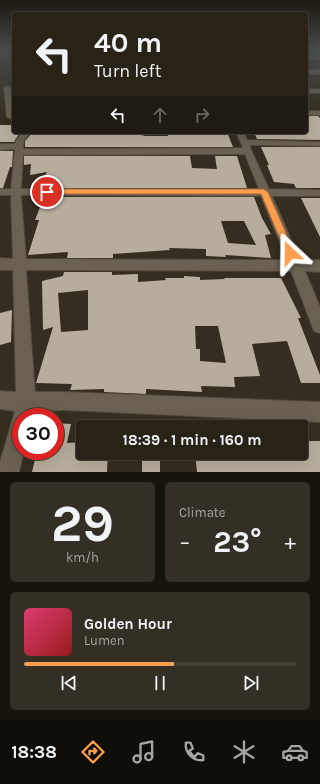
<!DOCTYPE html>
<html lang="en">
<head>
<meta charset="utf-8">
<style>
  :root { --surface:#282217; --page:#342f24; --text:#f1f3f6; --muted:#a5a4a1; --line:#443f36; --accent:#fb9e50 }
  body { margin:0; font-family:Karla,sans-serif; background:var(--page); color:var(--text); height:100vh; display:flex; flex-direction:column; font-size:15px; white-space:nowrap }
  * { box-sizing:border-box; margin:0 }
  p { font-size:13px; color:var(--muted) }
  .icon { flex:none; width:22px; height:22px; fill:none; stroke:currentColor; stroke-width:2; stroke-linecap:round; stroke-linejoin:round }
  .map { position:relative; height:472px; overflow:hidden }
  .panel { display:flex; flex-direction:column; gap:10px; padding:10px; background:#16130d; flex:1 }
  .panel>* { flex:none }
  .top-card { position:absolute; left:12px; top:12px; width:296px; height:122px; border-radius:4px; box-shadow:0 4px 16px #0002,0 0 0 1px var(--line); background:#282217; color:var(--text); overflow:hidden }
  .speed { position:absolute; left:12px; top:408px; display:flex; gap:8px; font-size:20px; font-weight:700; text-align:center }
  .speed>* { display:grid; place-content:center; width:52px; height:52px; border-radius:50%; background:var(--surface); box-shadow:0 4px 16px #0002,0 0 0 1px var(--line); line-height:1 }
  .speed .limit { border:6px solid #d22; background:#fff; color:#111 }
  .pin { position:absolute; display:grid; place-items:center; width:34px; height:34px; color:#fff; margin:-17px; border:2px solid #fff; border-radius:50%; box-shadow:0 1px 4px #0007 }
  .me { position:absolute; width:44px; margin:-22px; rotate:337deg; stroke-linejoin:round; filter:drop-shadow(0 0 3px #0008) }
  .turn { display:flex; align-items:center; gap:14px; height:84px; padding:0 16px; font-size:18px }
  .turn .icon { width:52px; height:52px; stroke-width:2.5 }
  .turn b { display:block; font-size:28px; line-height:34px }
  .lanes { display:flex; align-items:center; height:38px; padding:0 16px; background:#0003; justify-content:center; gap:20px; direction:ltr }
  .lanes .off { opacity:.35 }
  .big { font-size:30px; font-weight:700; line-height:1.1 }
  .panel .card { flex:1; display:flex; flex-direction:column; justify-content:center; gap:6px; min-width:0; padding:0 14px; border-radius:6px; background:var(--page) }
  .panel .dial { align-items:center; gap:0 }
  .dial b { font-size:52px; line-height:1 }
  .song { display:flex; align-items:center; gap:12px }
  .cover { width:48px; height:48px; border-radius:6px; background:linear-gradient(135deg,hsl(340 70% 55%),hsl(0 70% 35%)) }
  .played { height:4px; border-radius:2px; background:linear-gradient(90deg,var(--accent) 55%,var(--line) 55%) }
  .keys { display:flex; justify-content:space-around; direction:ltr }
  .heat { display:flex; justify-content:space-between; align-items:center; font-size:22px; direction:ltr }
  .panel .tiles { flex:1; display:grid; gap:10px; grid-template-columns:1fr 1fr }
  .card:last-child { grid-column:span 2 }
  .trip { position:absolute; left:76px; top:420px; width:232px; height:40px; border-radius:4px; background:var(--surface); box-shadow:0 4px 16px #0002,0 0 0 1px var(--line); font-weight:700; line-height:40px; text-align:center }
  .menu { display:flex; height:64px; justify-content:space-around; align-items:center; background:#100e09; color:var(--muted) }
  .menu .icon { width:28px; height:28px }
  .menu .on { color:var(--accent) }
  .menu b { font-size:18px; color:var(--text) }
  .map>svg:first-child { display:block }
</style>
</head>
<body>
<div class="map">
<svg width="320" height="472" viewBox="0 0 320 472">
  <rect width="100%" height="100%" fill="#352d1f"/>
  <g fill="#b7ad9c" fill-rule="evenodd">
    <polygon points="306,116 318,116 320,118 320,140 257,139 254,132 306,132"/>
    <polygon points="0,125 14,125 14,134 19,134 14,142 0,142"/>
    <polygon points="37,132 141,132 141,135 145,136 168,136 168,134 227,132 233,147 25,147 25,141 31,134 36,134"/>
    <polygon points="261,147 320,147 320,188 296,188 294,184 274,182 267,165 269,165"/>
    <polygon points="0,151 13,151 12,167 10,167 3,188 0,188"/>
    <polygon points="24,156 190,156 192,168 217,169 215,156 237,156 247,188 47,188 49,182 41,182 47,172 30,175 31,164 24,165"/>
    <path d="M 44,197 L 254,197 L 262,218 L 271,234 L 265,235 L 271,258 L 225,255 L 226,257 L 206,256 L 206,249 L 169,248 L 170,250 L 113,254 L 113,258 L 67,258 L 68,252 L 28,255 L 39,220 L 35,220 ZM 221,221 L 244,221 L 256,245 L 228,243 Z"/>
    <polygon points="301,198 320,198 320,237"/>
    <path d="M 64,272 L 112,272 L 112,275 L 138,274 L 138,282 L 166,280 L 165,278 L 184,278 L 184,276 L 200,277 L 200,280 L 225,279 L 224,278 L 281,278 L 301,318 L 298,318 L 320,375 L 320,383 L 301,383 L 287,341 L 252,344 L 260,376 L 234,377 L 235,387 L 201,386 L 202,392 L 146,389 L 146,394 L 104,392 L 104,389 L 70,390 L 72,384 L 36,383 L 53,327 L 43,330 L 42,281 L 63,276 ZM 88,290 L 88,330 L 61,332 L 58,293 ZM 195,326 L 218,326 L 226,363 L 200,361 L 200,349 L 196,349 Z"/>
    <polygon points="12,310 11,342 0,345 0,313"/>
    <polygon points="55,423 71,424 67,443 83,442 83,453 108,453 107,472 32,472 37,451 55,451"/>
    <polygon points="301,441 320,441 320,472 197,472 195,453 301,453"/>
    <rect x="142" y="460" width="18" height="12"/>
  </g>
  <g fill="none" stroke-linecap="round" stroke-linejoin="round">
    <defs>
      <g id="minor">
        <rect x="306" y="57" width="14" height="2"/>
        <rect x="306" y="70" width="14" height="4"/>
        <polygon points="7,86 10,88 14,120 7,117 4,88"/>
        <rect x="306" y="89" width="14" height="4"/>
        <rect x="306" y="111" width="14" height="4"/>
        <path d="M 23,132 L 31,132 L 24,140 L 23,149 L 243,148 L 236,132 L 244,132 L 247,140 L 320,142 L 320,146 L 249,145 L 269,189 L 320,190 L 320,196 L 272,196 L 300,260 L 320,260 L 320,272 L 305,271 L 320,307 L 320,333 L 314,331 L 291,271 L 26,270 L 35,392 L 64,392 L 320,402 L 320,422 L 64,410 L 34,411 L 33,417 L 21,417 L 21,451 L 24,451 L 19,472 L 0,472 L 0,462 L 15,411 L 0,409 L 0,391 L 16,392 L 13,270 L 0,270 L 0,258 L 13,259 L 11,195 L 0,195 L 0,189 L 11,189 L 15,149 L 0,150 L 0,144 L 15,144 L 16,140 ZM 245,154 L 259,189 L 21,189 L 23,155 ZM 21,195 L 261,196 L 287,260 L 26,259 Z"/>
      </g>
    </defs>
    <use href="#minor" stroke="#4e483b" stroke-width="2"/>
    <use href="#minor" fill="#6a6152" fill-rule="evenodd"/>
  </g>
  <linearGradient id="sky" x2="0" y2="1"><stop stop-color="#1d1911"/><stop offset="0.43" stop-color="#4b4c4d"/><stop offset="1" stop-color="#4b4c4d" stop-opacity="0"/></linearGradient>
  <rect width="320" height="118" fill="url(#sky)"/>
  <polygon fill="#fb9e50" stroke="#a36734" points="47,189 264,189 268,192 295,253 294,256 287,256 261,194 44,194 43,192"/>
</svg>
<div class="speed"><div class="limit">30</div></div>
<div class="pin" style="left:47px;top:192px;background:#d93025"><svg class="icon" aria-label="arrive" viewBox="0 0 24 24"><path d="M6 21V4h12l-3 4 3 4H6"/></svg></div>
<svg class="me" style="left:290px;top:253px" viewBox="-20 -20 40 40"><path d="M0-17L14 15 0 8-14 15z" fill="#fb9e50" stroke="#fff" stroke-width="4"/></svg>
<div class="trip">18:39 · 1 min · 160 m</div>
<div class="top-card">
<div class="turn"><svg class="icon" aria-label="left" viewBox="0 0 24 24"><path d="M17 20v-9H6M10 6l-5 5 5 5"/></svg><div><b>40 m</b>Turn left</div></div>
<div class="lanes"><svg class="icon" aria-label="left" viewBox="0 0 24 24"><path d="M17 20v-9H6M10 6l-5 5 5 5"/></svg><svg class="icon off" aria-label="ahead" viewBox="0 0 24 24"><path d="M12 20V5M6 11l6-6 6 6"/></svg><svg class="icon off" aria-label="right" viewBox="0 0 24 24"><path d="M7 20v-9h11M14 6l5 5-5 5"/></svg></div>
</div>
</div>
<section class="panel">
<div class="tiles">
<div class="card dial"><b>29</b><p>km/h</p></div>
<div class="card"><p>Climate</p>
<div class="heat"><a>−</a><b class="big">23°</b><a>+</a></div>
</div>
<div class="card">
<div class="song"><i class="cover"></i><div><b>Golden Hour</b><p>Lumen</p></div></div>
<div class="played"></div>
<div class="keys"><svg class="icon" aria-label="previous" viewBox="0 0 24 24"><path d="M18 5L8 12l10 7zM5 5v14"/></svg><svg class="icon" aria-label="pause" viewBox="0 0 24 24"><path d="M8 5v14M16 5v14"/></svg><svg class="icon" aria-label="next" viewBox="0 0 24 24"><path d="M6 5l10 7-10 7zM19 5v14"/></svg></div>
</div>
</div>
</section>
<nav class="menu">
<b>18:38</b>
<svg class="icon on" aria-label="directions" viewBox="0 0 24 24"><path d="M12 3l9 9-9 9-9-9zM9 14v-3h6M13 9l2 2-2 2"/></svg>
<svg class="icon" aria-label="music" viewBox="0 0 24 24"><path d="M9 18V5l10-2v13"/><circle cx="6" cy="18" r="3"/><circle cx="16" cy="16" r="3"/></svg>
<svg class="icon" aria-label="phone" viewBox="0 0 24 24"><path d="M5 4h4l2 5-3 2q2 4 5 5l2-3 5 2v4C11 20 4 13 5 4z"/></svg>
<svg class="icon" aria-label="climate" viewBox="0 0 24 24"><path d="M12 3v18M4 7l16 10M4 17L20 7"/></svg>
<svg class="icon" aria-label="car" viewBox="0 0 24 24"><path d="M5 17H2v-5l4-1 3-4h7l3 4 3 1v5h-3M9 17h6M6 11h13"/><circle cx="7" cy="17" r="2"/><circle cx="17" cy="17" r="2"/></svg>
</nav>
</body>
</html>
